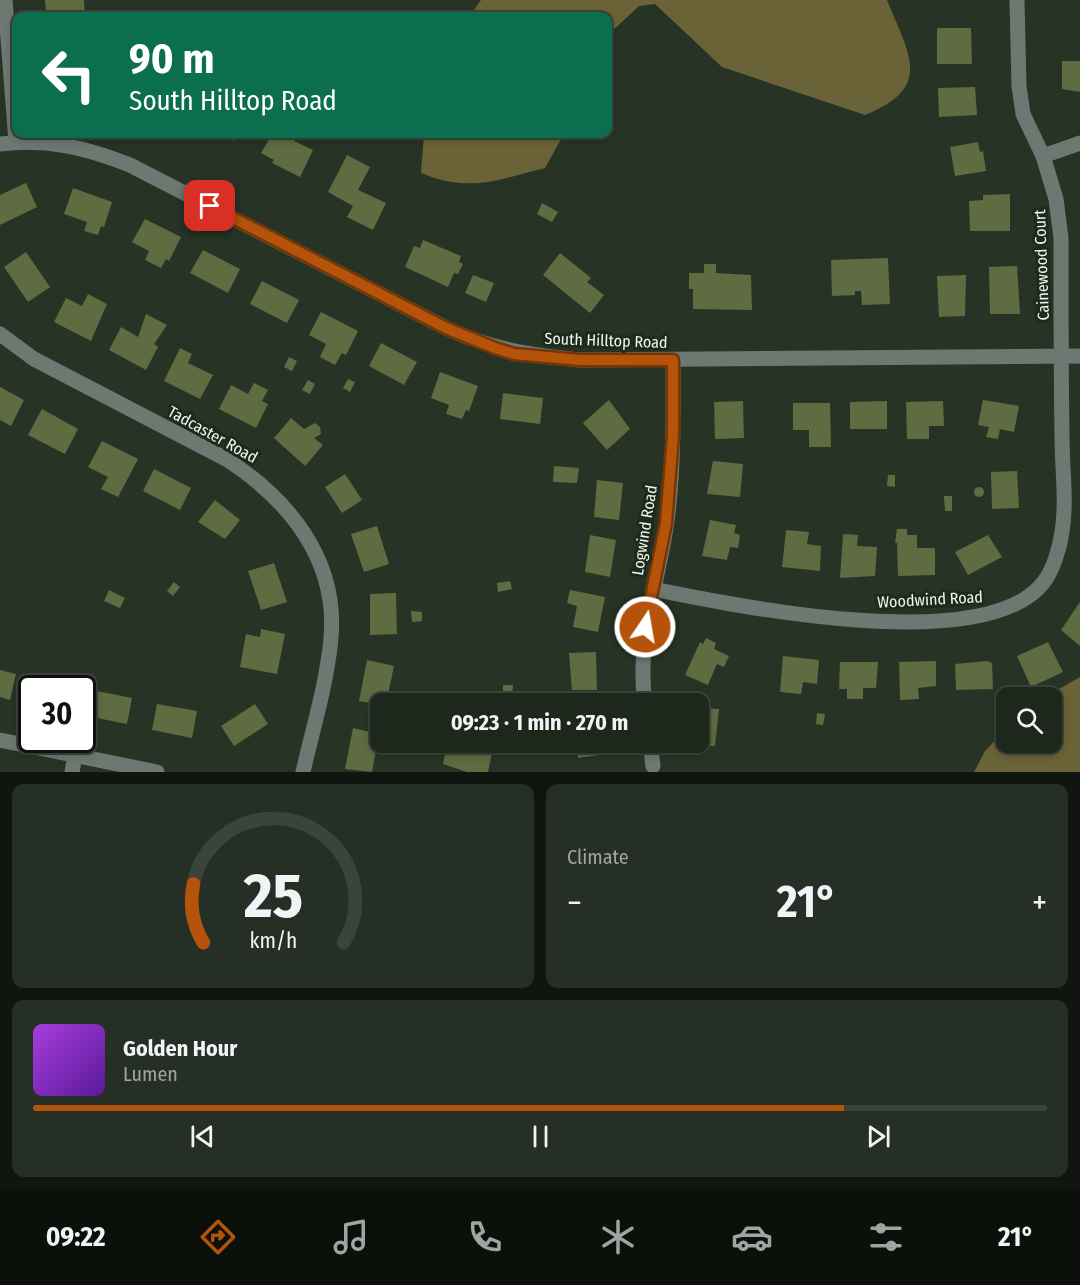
<!DOCTYPE html>
<html lang="en">
<head>
<meta charset="utf-8">
<style>
  :root { --surface:#1d271c; --page:#252f25; --text:#f1f3f6; --muted:#a0a5a3; --line:#3b443b; --accent:#b45309 }
  body { margin:0; font-family:"Fira Sans Condensed",sans-serif; background:var(--page); color:var(--text); height:100vh; display:flex; flex-direction:column; font-size:22px; white-space:nowrap }
  * { box-sizing:border-box; margin:0 }
  p { font-size:20px; color:var(--muted) }
  .icon { flex:none; width:33px; height:33px; fill:none; stroke:currentColor; stroke-width:2; stroke-linecap:round; stroke-linejoin:round }
  .map { position:relative; height:772px; overflow:hidden }
  .drawer { display:flex; flex-direction:column; gap:12px; padding:12px; background:#10150f; flex:1 }
  .drawer>* { flex:none }
  .guide { position:absolute; left:12px; top:12px; width:600px; height:126px; border-radius:12px; box-shadow:0 3px 9px #0003,0 0 0 2px var(--line); background:#0b6e4f; color:#fff; overflow:hidden }
  .tools { position:absolute; left:996px; top:687px; display:grid; gap:12px }
  .tools a { display:grid; place-items:center; width:66px; height:66px; border-radius:12px; background:var(--surface); box-shadow:0 3px 9px #0003,0 0 0 2px var(--line); font-size:30px }
  .speed { position:absolute; left:18px; top:675px; display:flex; gap:12px; font-size:30px; font-weight:700; text-align:center }
  .speed>* { display:grid; place-content:center; width:78px; height:78px; border-radius:50%; background:var(--surface); box-shadow:0 3px 9px #0003,0 0 0 2px var(--line); line-height:1 }
  .speed .limit { border:3px solid #111; border-radius:9px; background:#fff; color:#111 }
  .pin { position:absolute; display:grid; place-items:center; width:51px; height:51px; color:#fff; margin:-26px; border-radius:12px; box-shadow:0 3px 9px #0006 }
  .me { position:absolute; width:66px; margin:-33px; rotate:12deg; stroke-linejoin:round; filter:drop-shadow(0 0 4px #0008) }
  .turn { display:flex; align-items:center; gap:21px; height:126px; padding:0 18px; font-size:27px }
  .turn .icon { width:78px; height:78px; stroke-width:2.5 }
  .turn b { display:block; font-size:42px; line-height:51px }
  .big { font-size:45px; font-weight:700; line-height:1.1 }
  .drawer .card { flex:1; display:flex; flex-direction:column; justify-content:center; gap:9px; min-width:0; padding:0 21px; border-radius:12px; background:var(--page) }
  .drawer .dial { align-items:center; gap:0 }
  .dial svg { height:156px; overflow:visible; fill:none; stroke:var(--line); stroke-width:7; stroke-linecap:round; text-anchor:middle }
  .dial text { fill:var(--text); stroke:none }
  .song { display:flex; align-items:center; gap:18px }
  .cover { width:72px; height:72px; border-radius:9px; background:linear-gradient(135deg,hsl(280 70% 55%),hsl(270 70% 35%)) }
  .played { height:6px; border-radius:3px; background:linear-gradient(90deg,var(--accent) 80%,var(--line) 80%) }
  .keys { display:flex; justify-content:space-around; direction:ltr }
  .heat { display:flex; justify-content:space-between; align-items:center; font-size:33px; direction:ltr }
  .drawer .tiles { flex:1; display:grid; gap:12px; grid-template-columns:1fr 1fr }
  .card:last-child { grid-column:span 2 }
  .trip { position:absolute; left:370px; top:693px; width:339px; height:60px; border-radius:12px; background:var(--surface); box-shadow:0 3px 9px #0003,0 0 0 2px var(--line); font-weight:700; line-height:60px; text-align:center }
  .dock { display:flex; height:96px; justify-content:space-around; align-items:center; background:#0c100b; color:var(--muted) }
  .dock .icon { width:42px; height:42px }
  .dock .selected { color:var(--accent) }
  .dock b { font-size:27px; color:var(--text) }
  .map>svg:first-child { display:block }
</style>
</head>
<body>
<div class="map">
<svg width="1080" height="772" viewBox="0 0 1080 772">
  <rect width="100%" height="100%" fill="#273425"/>
  <g fill="#6a6337">
    <path d="M 481,0 L 887,0 C 909,55 934,87 865,115 L 722,67 L 655,4 L 639,6 L 608,35 L 608,16 L 470,16 Z"/>
    <path d="M 424,134 L 564,134 L 545,168 C 498,180 468,193 421,173 Z"/>
    <polygon points="1080,677 1080,772 974,772 985,751 1006,729 1006,742 1052,742 1052,698 1045,697"/>
  </g>
  <g fill="#5f6b41">
    <polygon points="45,0 84,0 85,16 52,16 52,10 46,11"/>
    <polygon points="937,28 971,28 972,64 937,64"/>
    <polygon points="1062,61 1080,61 1080,92 1062,89"/>
    <polygon points="975,87 977,115 939,117 938,88"/>
    <polygon points="220,134 237,134 234,141"/>
    <polygon points="272,134 294,134 297,135 294,141 313,150 300,177 272,163 274,160 261,153"/>
    <polygon points="978,142 980,152 983,151 986,171 955,176 950,147"/>
    <polygon points="347,155 370,167 358,190 386,203 373,230 347,217 353,206 328,192"/>
    <polygon points="26,183 37,207 0,225 0,195"/>
    <polygon points="73,188 112,202 104,227 101,226 98,235 84,231 87,222 64,214"/>
    <polygon points="1010,194 1010,231 970,231 969,201 983,200 983,195"/>
    <polygon points="542,203 558,212 552,222 537,214"/>
    <polygon points="145,219 181,237 169,261 166,259 161,268 145,260 149,251 132,242"/>
    <polygon points="423,240 461,256 459,262 463,264 458,274 454,273 448,287 405,267 414,246 420,248"/>
    <polygon points="203,250 240,269 228,293 190,273"/>
    <polygon points="26,252 50,287 28,302 4,267"/>
    <polygon points="560,253 591,278 587,282 604,295 590,313 543,275"/>
    <polygon points="888,258 890,304 862,305 861,291 855,291 855,295 832,296 831,260"/>
    <polygon points="704,264 716,264 716,273 751,275 752,310 693,309 693,289 689,289 689,273 704,273"/>
    <polygon points="1017,266 1020,314 990,314 989,267"/>
    <polygon points="473,275 494,283 486,302 465,293"/>
    <polygon points="966,275 965,316 939,317 937,276"/>
    <polygon points="262,281 299,300 287,323 250,304"/>
    <polygon points="88,294 107,304 91,341 54,322 66,298 82,306"/>
    <polygon points="321,312 358,331 346,355 342,353 335,365 320,357 326,344 309,335"/>
    <polygon points="146,314 167,325 154,344 158,347 146,370 109,350 121,327 138,337"/>
    <polygon points="381,343 417,362 404,385 369,366"/>
    <polygon points="180,348 192,354 188,363 213,375 200,399 164,381"/>
    <polygon points="289,357 297,361 292,371 284,367"/>
    <polygon points="440,372 478,386 469,411 466,410 462,419 446,414 449,405 431,398"/>
    <polygon points="348,379 355,382 350,392 343,388"/>
    <polygon points="308,380 315,384 310,394 302,390"/>
    <polygon points="254,383 268,390 262,401 268,404 256,428 219,409 231,385 248,394"/>
    <polygon points="0,387 24,400 11,426 0,420"/>
    <polygon points="503,393 543,398 540,424 500,419"/>
    <polygon points="609,400 630,429 607,450 583,423"/>
    <polygon points="983,400 1019,406 1014,432 1000,429 998,439 986,437 989,427 978,425"/>
    <polygon points="743,401 744,438 715,439 714,402"/>
    <polygon points="887,401 887,429 850,429 850,402"/>
    <polygon points="943,401 944,426 929,426 929,439 907,439 906,402"/>
    <polygon points="793,403 830,403 831,447 809,447 809,430 793,430"/>
    <polygon points="42,409 78,429 65,454 28,435"/>
    <polygon points="291,418 304,429 315,423 320,427 321,434 314,438 323,445 305,466 274,438"/>
    <polygon points="102,441 138,459 118,497 101,489 108,477 88,467"/>
    <polygon points="713,461 743,464 740,497 707,494"/>
    <polygon points="554,466 579,468 577,483 553,482"/>
    <polygon points="154,469 191,488 180,510 143,491"/>
    <polygon points="1017,471 1019,508 992,509 991,472"/>
    <polygon points="345,474 362,500 342,513 325,487"/>
    <polygon points="888,475 895,475 895,487 887,486"/>
    <polygon points="597,480 623,483 619,520 594,517"/>
    <circle cx="979" cy="492" r="5"/>
    <polygon points="944,496 952,496 952,511 945,511"/>
    <polygon points="215,500 240,520 225,539 198,522"/>
    <polygon points="710,520 736,525 734,533 740,535 738,548 730,547 727,560 702,556"/>
    <polygon points="377,526 389,564 364,572 351,534"/>
    <polygon points="897,529 907,529 907,535 917,535 917,548 935,548 935,575 898,576 897,543 895,543"/>
    <polygon points="786,530 809,532 807,544 821,546 820,571 782,567"/>
    <polygon points="843,534 858,535 857,546 877,547 875,576 840,578"/>
    <polygon points="590,535 616,540 610,577 585,572"/>
    <polygon points="988,535 1002,557 968,575 955,552"/>
    <polygon points="274,563 287,602 261,610 248,571"/>
    <polygon points="510,581 512,589 498,592 497,583"/>
    <polygon points="174,582 180,587 173,596 167,591"/>
    <polygon points="109,590 125,598 120,608 104,601"/>
    <polygon points="570,590 605,597 598,632 573,627 577,606 567,603"/>
    <polygon points="396,593 397,634 370,635 370,594"/>
    <polygon points="1080,602 1080,646 1061,630"/>
    <polygon points="411,611 422,612 422,621 412,622"/>
    <polygon points="261,629 285,634 277,674 240,667 246,634 260,637"/>
    <polygon points="706,638 716,643 714,649 729,656 724,667 717,664 708,685 685,675 700,642 703,644"/>
    <polygon points="1048,642 1063,672 1031,687 1017,656"/>
    <polygon points="596,652 597,690 572,690 569,653"/>
    <polygon points="783,656 819,660 817,684 803,682 801,694 780,692"/>
    <polygon points="367,660 394,666 386,704 381,705 359,701"/>
    <polygon points="936,661 936,686 918,688 919,699 900,700 899,662"/>
    <polygon points="987,661 992,663 993,689 956,690 955,664"/>
    <polygon points="840,662 878,662 876,688 863,688 863,699 847,699 847,689 839,689"/>
    <polygon points="0,670 16,674 10,700 0,697"/>
    <polygon points="36,678 80,688 34,688"/>
    <polygon points="503,685 513,685 512,698 503,698"/>
    <polygon points="92,690 132,698 127,724 87,716"/>
    <polygon points="157,704 197,711 192,738 152,730"/>
    <polygon points="255,704 268,724 234,746 221,726"/>
    <polygon points="699,708 719,709 715,746 690,745 690,742 699,742"/>
    <polygon points="817,713 825,714 823,725 816,724"/>
    <polygon points="353,728 379,734 372,772 345,769"/>
    <polygon points="447,742 475,742 474,750 492,753 488,772 467,772 443,764"/>
    <polygon points="576,742 604,742 606,754 578,758"/>
  </g>
  <g fill="none" stroke-linecap="round" stroke-linejoin="round">
    <g stroke="#6e7873" stroke-width="15">
      <polyline points="5,0 16,142"/>
      <path d="M 0,144 C 47,138 87,148 130,165 L 446,328 C 494,350 528,355 580,360 L 1080,356"/>
      <polyline points="1043,156 1080,143"/>
      <path d="M 0,334 L 34,359 L 226,459 C 288,499 338,559 331,638 C 327,683 313,728 303,772"/>
      <path d="M 653,589 C 737,606 984,657 1043,583 C 1053,571 1060,547 1062,532 C 1067,502 1062,468 1062,437 C 1061,371 1061,305 1061,238 L 1056,199 L 1043,156 L 1023,114 L 1019,86 L 1017,0"/>
      <path d="M 645,704 C 636,638 658,585 667,521 C 674,468 673,414 673,360"/>
      <polyline points="0,740 157,772"/>
      <polyline points="650,742 653,766"/>
      <polyline points="72,772 75,755"/>
    </g>
  </g>
  <g fill="none" stroke-linecap="round" stroke-linejoin="round">
    <defs>
      <polyline id="route" points="210,206 446,328 495,348 514,354 580,360 673,360 673,435 666,523 645,627"/>
    </defs>
    <use href="#route" stroke="#753606" stroke-width="15"/>
    <use href="#route" stroke="#b45309" stroke-width="10"/>
  </g>
  <g text-anchor="middle" stroke-width="6" stroke-linejoin="round" paint-order="stroke">
    <g font-size="16" fill="#eff7ee" stroke="#1d2a1c">
      <text transform="translate(1041 265) rotate(-92)" y="6">Cainewood Court</text>
      <text transform="translate(606 340) rotate(2)" y="6">South Hilltop Road</text>
      <text transform="translate(213 434) rotate(29)" y="6">Tadcaster Road</text>
      <text transform="translate(644 530) rotate(-81)" y="6">Logwind Road</text>
      <text transform="translate(930 599) rotate(-3)" y="6">Woodwind Road</text>
    </g>
  </g>
</svg>
<div class="tools">
<a><svg class="icon" aria-label="search" viewBox="0 0 24 24"><circle cx="10" cy="10" r="6"/><path d="M15 15l6 6"/></svg></a>
</div>
<div class="speed"><div class="limit">30</div></div>
<div class="pin" style="left:210px;top:206px;background:#d93025"><svg class="icon" aria-label="arrive" viewBox="0 0 24 24"><path d="M6 21V4h12l-3 4 3 4H6"/></svg></div>
<svg class="me" style="left:645px;top:627px" viewBox="-20 -20 40 40"><circle r="17" fill="#b45309" stroke="#fff" stroke-width="3"/><path d="M0-11L8 9 0 5-8 9z" fill="#fff"/></svg>
<div class="trip">09:23 · 1 min · 270 m</div>
<div class="guide">
<div class="turn"><svg class="icon" aria-label="left" viewBox="0 0 24 24"><path d="M17 20v-9H6M10 6l-5 5 5 5"/></svg><div><b>90 m</b>South Hilltop Road</div></div>
</div>
</div>
<section class="drawer">
<div class="tiles">
<div class="card dial"><svg viewBox="0 0 100 80">
<path d="M14 69A42 42 0 1 1 86 69"/>
<path d="M14 69A42 42 0 0 1 9 39" stroke="#b45309"/>
<text x="50" y="56" font-size="32" font-weight="700">25</text>
<text x="50" y="72" font-size="11">km/h</text>
</svg></div>
<div class="card"><p>Climate</p>
<div class="heat"><a>−</a><b class="big">21°</b><a>+</a></div>
</div>
<div class="card">
<div class="song"><i class="cover"></i><div><b>Golden Hour</b><p>Lumen</p></div></div>
<div class="played"></div>
<div class="keys"><svg class="icon" aria-label="previous" viewBox="0 0 24 24"><path d="M18 5L8 12l10 7zM5 5v14"/></svg><svg class="icon" aria-label="pause" viewBox="0 0 24 24"><path d="M8 5v14M16 5v14"/></svg><svg class="icon" aria-label="next" viewBox="0 0 24 24"><path d="M6 5l10 7-10 7zM19 5v14"/></svg></div>
</div>
</div>
</section>
<nav class="dock">
<b>09:22</b>
<svg class="icon selected" aria-label="directions" viewBox="0 0 24 24"><path d="M12 3l9 9-9 9-9-9zM9 14v-3h6M13 9l2 2-2 2"/></svg>
<svg class="icon" aria-label="music" viewBox="0 0 24 24"><path d="M9 18V5l10-2v13"/><circle cx="6" cy="18" r="3"/><circle cx="16" cy="16" r="3"/></svg>
<svg class="icon" aria-label="phone" viewBox="0 0 24 24"><path d="M5 4h4l2 5-3 2q2 4 5 5l2-3 5 2v4C11 20 4 13 5 4z"/></svg>
<svg class="icon" aria-label="climate" viewBox="0 0 24 24"><path d="M12 3v18M4 7l16 10M4 17L20 7"/></svg>
<svg class="icon" aria-label="car" viewBox="0 0 24 24"><path d="M5 17H2v-5l4-1 3-4h7l3 4 3 1v5h-3M9 17h6M6 11h13"/><circle cx="7" cy="17" r="2"/><circle cx="17" cy="17" r="2"/></svg>
<svg class="icon" aria-label="filters" viewBox="0 0 24 24"><path d="M4 7h16M4 17h16"/><circle cx="9" cy="7" r="2"/><circle cx="15" cy="17" r="2"/></svg>
<b>21°</b>
</nav>
</body>
</html>
